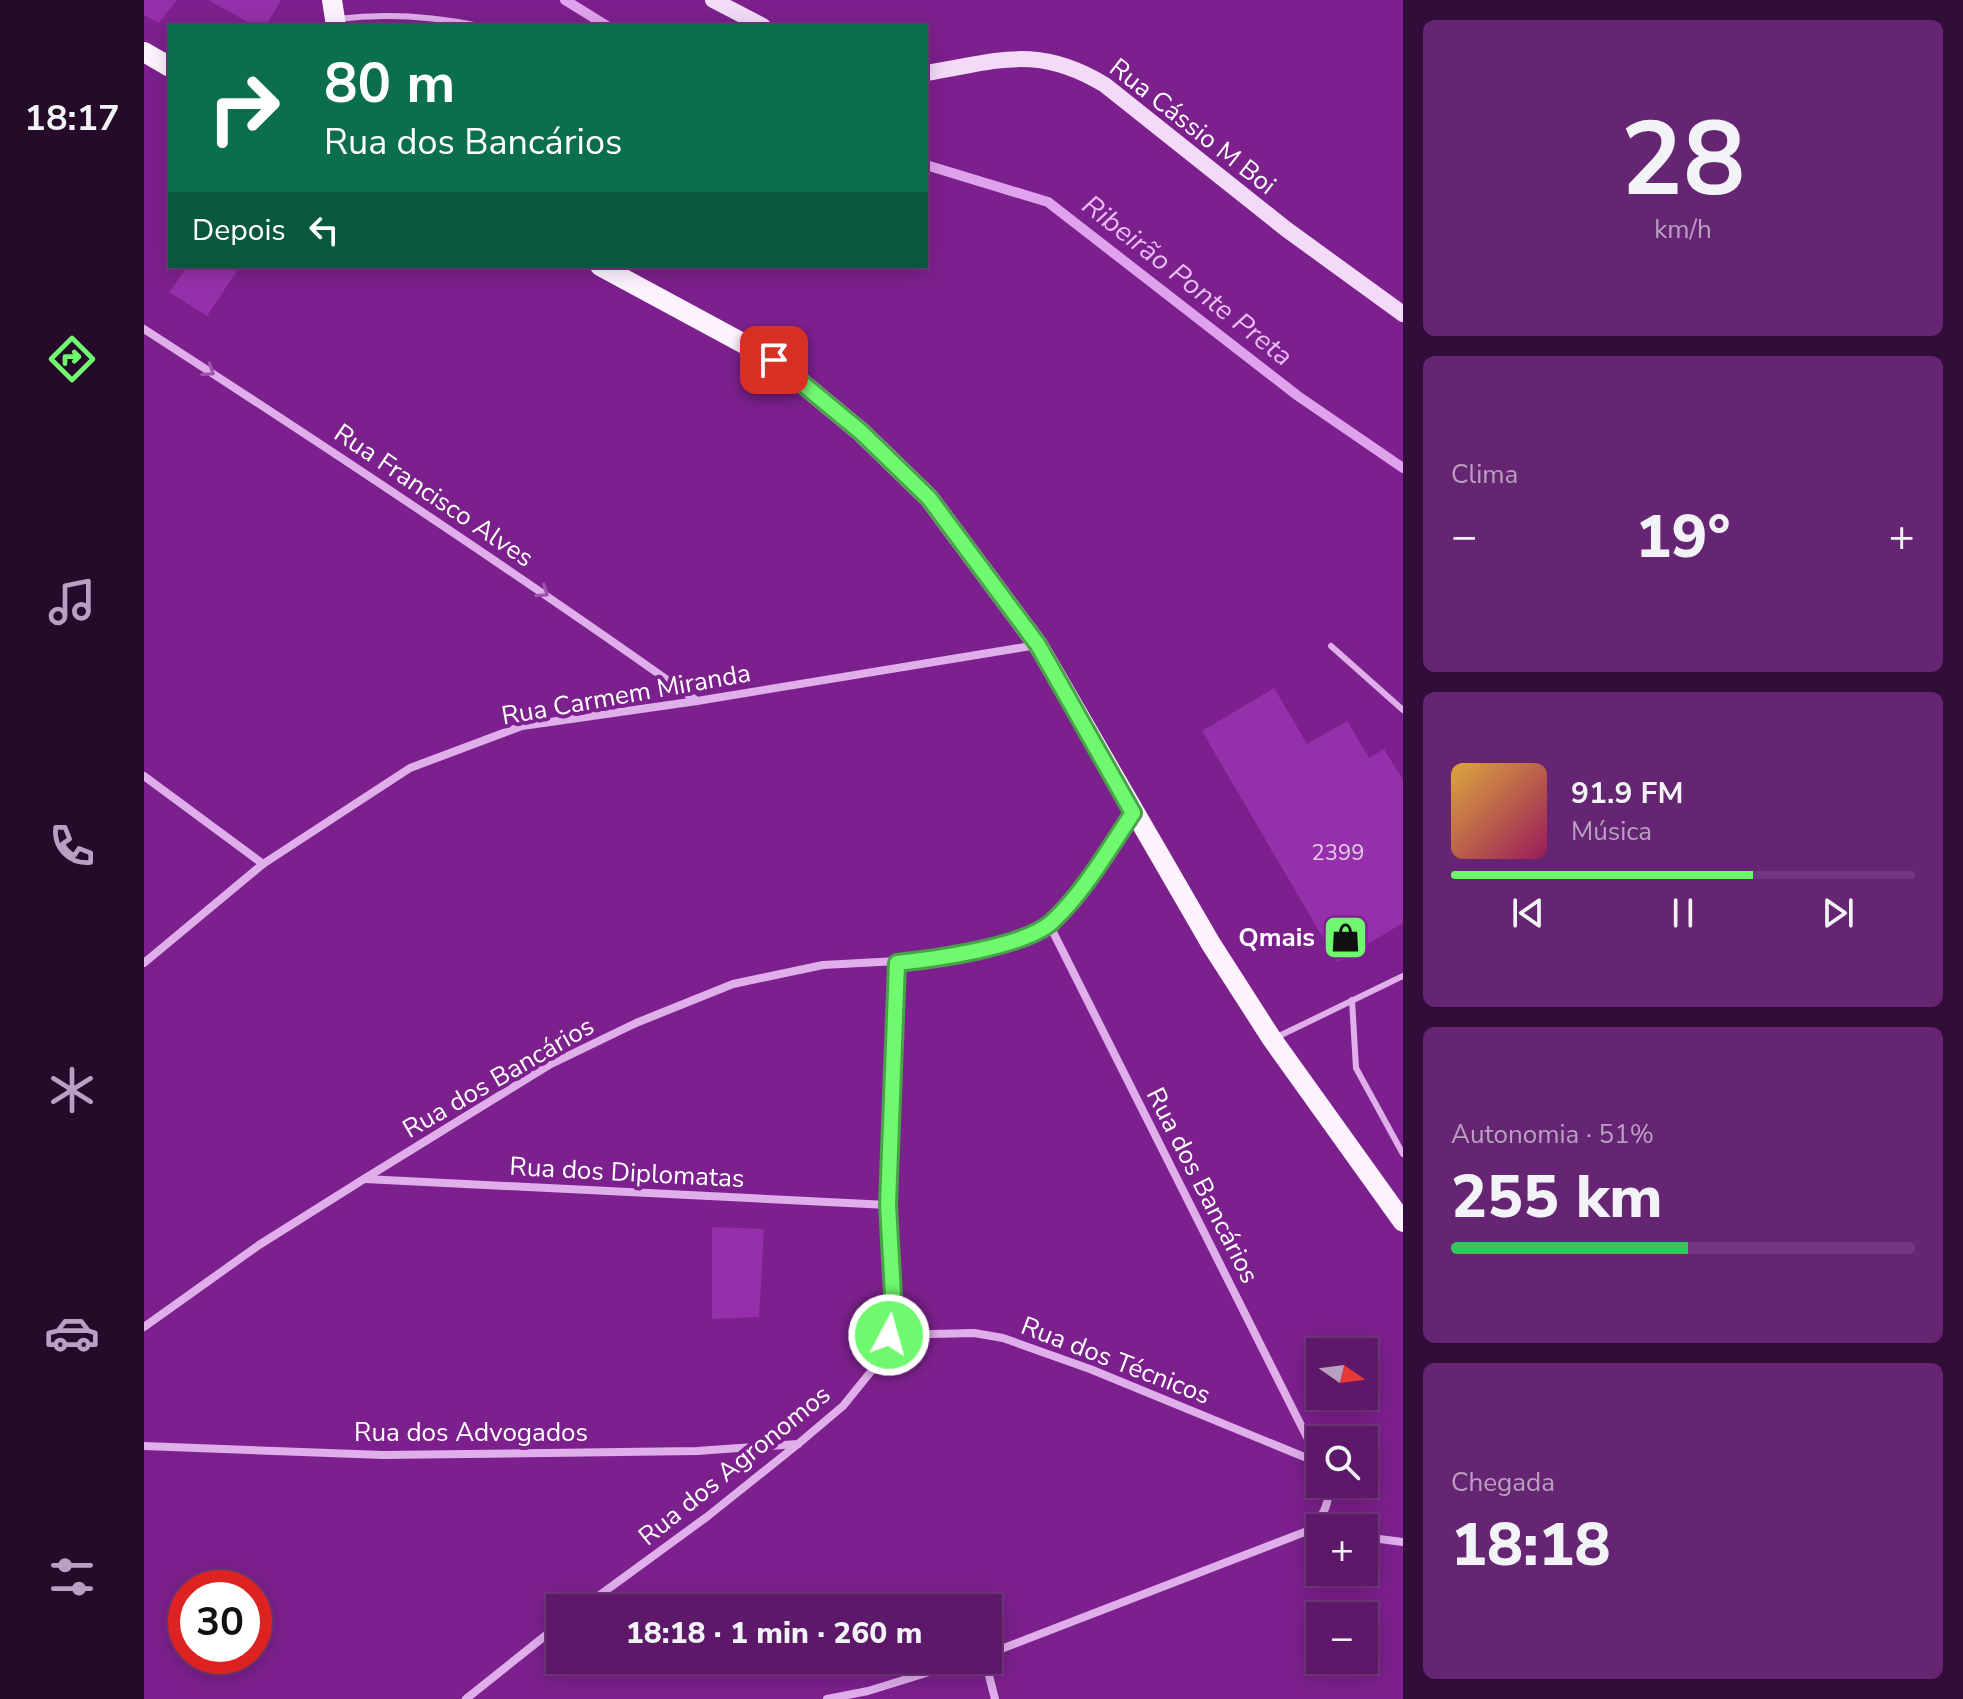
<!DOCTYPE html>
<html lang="pt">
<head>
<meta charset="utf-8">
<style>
  :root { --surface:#5d186a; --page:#662572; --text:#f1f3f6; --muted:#b9a0c1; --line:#72377e; --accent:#6ff96f }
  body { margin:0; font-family:"Nunito Sans",sans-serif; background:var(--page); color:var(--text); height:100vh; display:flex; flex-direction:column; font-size:30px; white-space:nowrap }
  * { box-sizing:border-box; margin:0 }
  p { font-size:26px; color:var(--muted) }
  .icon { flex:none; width:44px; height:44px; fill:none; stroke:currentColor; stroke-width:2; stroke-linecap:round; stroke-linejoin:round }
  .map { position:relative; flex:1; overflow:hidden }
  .side { display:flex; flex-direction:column; gap:20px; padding:20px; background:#330d3a; width:560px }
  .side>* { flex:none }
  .hud { position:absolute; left:24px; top:24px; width:760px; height:244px; border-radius:0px; box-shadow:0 4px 20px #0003,0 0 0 2px var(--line); background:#0b6e4f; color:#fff; overflow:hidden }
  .needle { width:52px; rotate:104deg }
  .buttons { position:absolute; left:1162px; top:1338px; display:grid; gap:16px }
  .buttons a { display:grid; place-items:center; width:72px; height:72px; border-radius:0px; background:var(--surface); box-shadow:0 4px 20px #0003,0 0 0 2px var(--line); font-size:40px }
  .speed { position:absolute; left:24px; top:1570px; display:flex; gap:16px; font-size:40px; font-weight:700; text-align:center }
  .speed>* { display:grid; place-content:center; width:104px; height:104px; border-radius:50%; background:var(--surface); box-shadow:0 4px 20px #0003,0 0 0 2px var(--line); line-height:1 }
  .speed .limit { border:12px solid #d22; background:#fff; color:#111 }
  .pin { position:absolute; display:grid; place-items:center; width:68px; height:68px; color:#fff; margin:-34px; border-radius:16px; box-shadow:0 4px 12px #0006 }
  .me { position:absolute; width:88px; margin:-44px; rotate:6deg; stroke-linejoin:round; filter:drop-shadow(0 0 6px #0008) }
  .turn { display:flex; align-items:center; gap:28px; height:168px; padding:0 24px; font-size:36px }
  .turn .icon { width:104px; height:104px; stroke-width:2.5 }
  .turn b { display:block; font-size:56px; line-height:68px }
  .then { display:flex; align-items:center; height:76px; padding:0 24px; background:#0003; gap:16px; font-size:30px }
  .big { font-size:60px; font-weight:800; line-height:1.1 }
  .side .card { flex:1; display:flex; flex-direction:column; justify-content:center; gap:12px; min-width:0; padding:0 28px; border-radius:12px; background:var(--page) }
  .side .dial { align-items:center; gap:0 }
  .dial b { font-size:104px; line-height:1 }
  .song { display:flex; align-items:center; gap:24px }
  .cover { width:96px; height:96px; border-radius:12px; background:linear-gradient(135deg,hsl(40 70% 55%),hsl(330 70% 35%)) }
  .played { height:8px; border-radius:4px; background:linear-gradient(90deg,var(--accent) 65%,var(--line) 65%) }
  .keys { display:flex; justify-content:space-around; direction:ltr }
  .heat { display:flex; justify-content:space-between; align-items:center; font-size:44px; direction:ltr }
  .charge { height:12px; border-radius:6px; background:linear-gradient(90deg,#34c759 51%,var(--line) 0) }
  .trip { position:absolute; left:402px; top:1594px; width:456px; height:80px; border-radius:0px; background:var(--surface); box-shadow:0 4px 20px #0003,0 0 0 2px var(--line); font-weight:800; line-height:80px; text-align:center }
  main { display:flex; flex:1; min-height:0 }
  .tabs { display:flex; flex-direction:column; width:144px; justify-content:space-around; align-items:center; background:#250a2a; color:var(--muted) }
  .tabs .icon { width:56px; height:56px }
  .tabs .active { color:var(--accent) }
  .tabs b { font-size:36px; color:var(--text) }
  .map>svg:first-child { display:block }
</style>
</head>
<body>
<main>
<nav class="tabs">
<b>18:17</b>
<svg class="icon active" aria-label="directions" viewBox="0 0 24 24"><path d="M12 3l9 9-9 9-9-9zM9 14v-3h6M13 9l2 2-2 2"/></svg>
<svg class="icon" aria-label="music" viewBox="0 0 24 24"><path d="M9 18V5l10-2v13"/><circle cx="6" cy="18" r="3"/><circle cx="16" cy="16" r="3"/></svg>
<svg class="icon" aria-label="phone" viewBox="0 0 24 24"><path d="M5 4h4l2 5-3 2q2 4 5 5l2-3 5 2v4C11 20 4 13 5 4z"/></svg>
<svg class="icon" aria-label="climate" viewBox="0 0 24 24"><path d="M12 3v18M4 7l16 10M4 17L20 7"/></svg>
<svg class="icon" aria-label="car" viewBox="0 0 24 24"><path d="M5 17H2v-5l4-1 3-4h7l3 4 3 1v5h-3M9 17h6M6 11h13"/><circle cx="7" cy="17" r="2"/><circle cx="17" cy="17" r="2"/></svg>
<svg class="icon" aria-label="filters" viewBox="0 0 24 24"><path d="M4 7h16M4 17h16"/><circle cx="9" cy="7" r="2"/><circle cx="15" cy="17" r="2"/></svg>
</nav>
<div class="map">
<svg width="1259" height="1699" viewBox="0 0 1259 1699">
  <rect width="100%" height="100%" fill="#7c208d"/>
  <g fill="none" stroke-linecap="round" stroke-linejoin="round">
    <g stroke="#e0a2ed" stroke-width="10">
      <polyline points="421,0 463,26"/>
      <polyline points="782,165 904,202 1154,396 1259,468"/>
    </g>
  </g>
  <g fill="#9630aa">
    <polygon points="0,0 33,0 15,23 0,15"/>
    <polygon points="64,0 137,0 122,26 111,26"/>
    <polygon points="44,266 96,266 63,316 25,292"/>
    <polygon points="1130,688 1163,744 1203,721 1225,758 1240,749 1259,780 1259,923 1193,962 1058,731"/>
    <polygon points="568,1227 620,1229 615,1317 568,1319"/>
  </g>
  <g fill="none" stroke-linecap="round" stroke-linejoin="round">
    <g stroke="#e1aeec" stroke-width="6">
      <path d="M 194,19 C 243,13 287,16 335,26"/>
      <polyline points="1187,646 1259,710"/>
      <polyline points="1208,1000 1212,1068 1259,1154"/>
      <polyline points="1133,1037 1259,976"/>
    </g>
    <g stroke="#e1aeec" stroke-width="8">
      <path d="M 0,329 C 187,450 372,572 553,701"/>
      <polyline points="0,776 119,864"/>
      <polyline points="905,924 1176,1463"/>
      <polyline points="0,963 119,864 266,768 378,726 553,701 893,645"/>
      <polyline points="221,1179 744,1205"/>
      <polyline points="0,1327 115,1245 220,1179 405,1065 492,1023 589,984 679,965 791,959 861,944 905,924 942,885 989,813"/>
      <polyline points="745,1335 830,1333 859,1338 946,1369 1175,1463"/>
      <polyline points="0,1446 239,1455 553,1451 654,1444"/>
      <polyline points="1220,1537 1259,1542"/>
      <polyline points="438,1608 564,1516 654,1444 699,1406 729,1369 745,1335 749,1295 744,1205 753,963"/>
      <path d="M 844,1654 L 1166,1530 C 1179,1516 1187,1503 1183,1484"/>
      <polyline points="841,1660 851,1699"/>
      <polyline points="322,1699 416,1624"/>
      <polyline points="683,1699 724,1691 824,1660"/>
    </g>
    <g stroke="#f4daf9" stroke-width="16">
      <polyline points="569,0 619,26"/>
      <path d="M 782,73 C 855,61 893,44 961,85 L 1142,229 L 1259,314"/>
    </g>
    <g stroke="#fdf3ff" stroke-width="20">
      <polyline points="188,0 192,26"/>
      <polyline points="0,52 26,67"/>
      <polyline points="456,266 630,360 717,432 785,498 894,645 1067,944 1128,1039 1259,1222"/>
    </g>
  </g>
  <defs><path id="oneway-chevron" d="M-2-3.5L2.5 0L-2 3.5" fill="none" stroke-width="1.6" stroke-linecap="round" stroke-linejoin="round" transform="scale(2)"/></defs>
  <g stroke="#9f52ae">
    <use href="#oneway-chevron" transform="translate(65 371) rotate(33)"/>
    <use href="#oneway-chevron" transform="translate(399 592) rotate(34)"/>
  </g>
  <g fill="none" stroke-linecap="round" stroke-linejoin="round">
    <defs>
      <path id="route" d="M 630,360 L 717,432 L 785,498 L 894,645 L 989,813 C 964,850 941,891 908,922 C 880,947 791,959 753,963 L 744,1205 L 749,1295 L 745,1335"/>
    </defs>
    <use href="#route" stroke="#48a248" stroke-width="20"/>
    <use href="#route" stroke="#6ff96f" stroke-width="14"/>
  </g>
  <defs>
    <symbol id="shop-square" viewBox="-11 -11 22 22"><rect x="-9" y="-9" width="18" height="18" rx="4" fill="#6ff96f" stroke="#7c208d"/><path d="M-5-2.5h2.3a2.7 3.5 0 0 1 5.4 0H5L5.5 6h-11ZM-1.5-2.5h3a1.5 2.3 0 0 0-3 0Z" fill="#111"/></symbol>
  </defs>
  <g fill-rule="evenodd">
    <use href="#shop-square" x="1176" y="912" width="51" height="51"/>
  </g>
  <g text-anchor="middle" stroke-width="8" stroke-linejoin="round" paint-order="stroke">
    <g font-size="22" fill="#e5cbea">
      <text x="1194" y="860">2399</text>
    </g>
    <g font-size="26" fill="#fff" stroke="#7c208d">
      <text transform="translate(1049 126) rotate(38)" y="9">Rua Cássio M Boi</text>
      <text transform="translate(290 495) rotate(34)" y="9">Rua Francisco Alves</text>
      <text transform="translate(482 694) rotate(-10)" y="9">Rua Carmem Miranda</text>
      <text transform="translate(354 1077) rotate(-30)" y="9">Rua dos Bancários</text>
      <text transform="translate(483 1172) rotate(3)" y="9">Rua dos Diplomatas</text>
      <text transform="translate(1059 1185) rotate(63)" y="9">Rua dos Bancários</text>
      <text transform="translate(972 1360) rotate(21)" y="9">Rua dos Técnicos</text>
      <text x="327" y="1441">Rua dos Advogados</text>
      <text transform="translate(590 1465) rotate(-39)" y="9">Rua dos Agronomos</text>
    </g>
    <g font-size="26" font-weight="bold" fill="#fff" stroke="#7c208d" text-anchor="end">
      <text x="1171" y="946">Qmais</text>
    </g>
    <g font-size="28" font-style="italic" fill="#e9baf3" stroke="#7c208d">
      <text transform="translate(1044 280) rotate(38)" y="10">Ribeirão Ponte Preta</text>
    </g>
  </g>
</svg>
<div class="buttons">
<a><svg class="needle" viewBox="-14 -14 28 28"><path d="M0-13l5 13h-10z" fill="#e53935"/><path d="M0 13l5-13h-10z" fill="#b9a0c1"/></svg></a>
<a><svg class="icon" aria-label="search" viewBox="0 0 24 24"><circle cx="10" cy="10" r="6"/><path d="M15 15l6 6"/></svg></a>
<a>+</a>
<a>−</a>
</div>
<div class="speed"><div class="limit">30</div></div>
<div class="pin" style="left:630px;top:360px;background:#d93025"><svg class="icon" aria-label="arrive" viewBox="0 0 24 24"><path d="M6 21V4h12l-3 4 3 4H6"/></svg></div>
<svg class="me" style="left:745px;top:1335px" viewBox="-20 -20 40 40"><circle r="17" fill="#6ff96f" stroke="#fff" stroke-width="3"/><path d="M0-11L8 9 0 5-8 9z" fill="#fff"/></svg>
<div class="trip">18:18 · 1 min · 260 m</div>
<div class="hud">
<div class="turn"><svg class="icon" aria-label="right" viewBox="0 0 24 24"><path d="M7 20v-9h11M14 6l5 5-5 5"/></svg><div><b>80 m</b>Rua dos Bancários</div></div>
<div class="then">Depois<svg class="icon" aria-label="left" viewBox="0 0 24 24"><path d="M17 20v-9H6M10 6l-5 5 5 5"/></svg></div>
</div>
</div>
<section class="side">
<div class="card dial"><b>28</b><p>km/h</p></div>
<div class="card"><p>Clima</p>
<div class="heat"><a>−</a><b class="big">19°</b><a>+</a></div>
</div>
<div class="card">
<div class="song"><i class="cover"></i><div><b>91.9 FM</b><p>Música</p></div></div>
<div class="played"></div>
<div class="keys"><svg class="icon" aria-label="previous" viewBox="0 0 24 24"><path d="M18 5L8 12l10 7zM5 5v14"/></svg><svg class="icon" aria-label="pause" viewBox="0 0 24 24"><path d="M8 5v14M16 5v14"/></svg><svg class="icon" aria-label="next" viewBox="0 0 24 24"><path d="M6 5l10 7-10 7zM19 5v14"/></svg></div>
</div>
<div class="card"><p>Autonomia · 51%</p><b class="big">255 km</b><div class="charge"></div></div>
<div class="card"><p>Chegada</p><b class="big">18:18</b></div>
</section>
</main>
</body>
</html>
